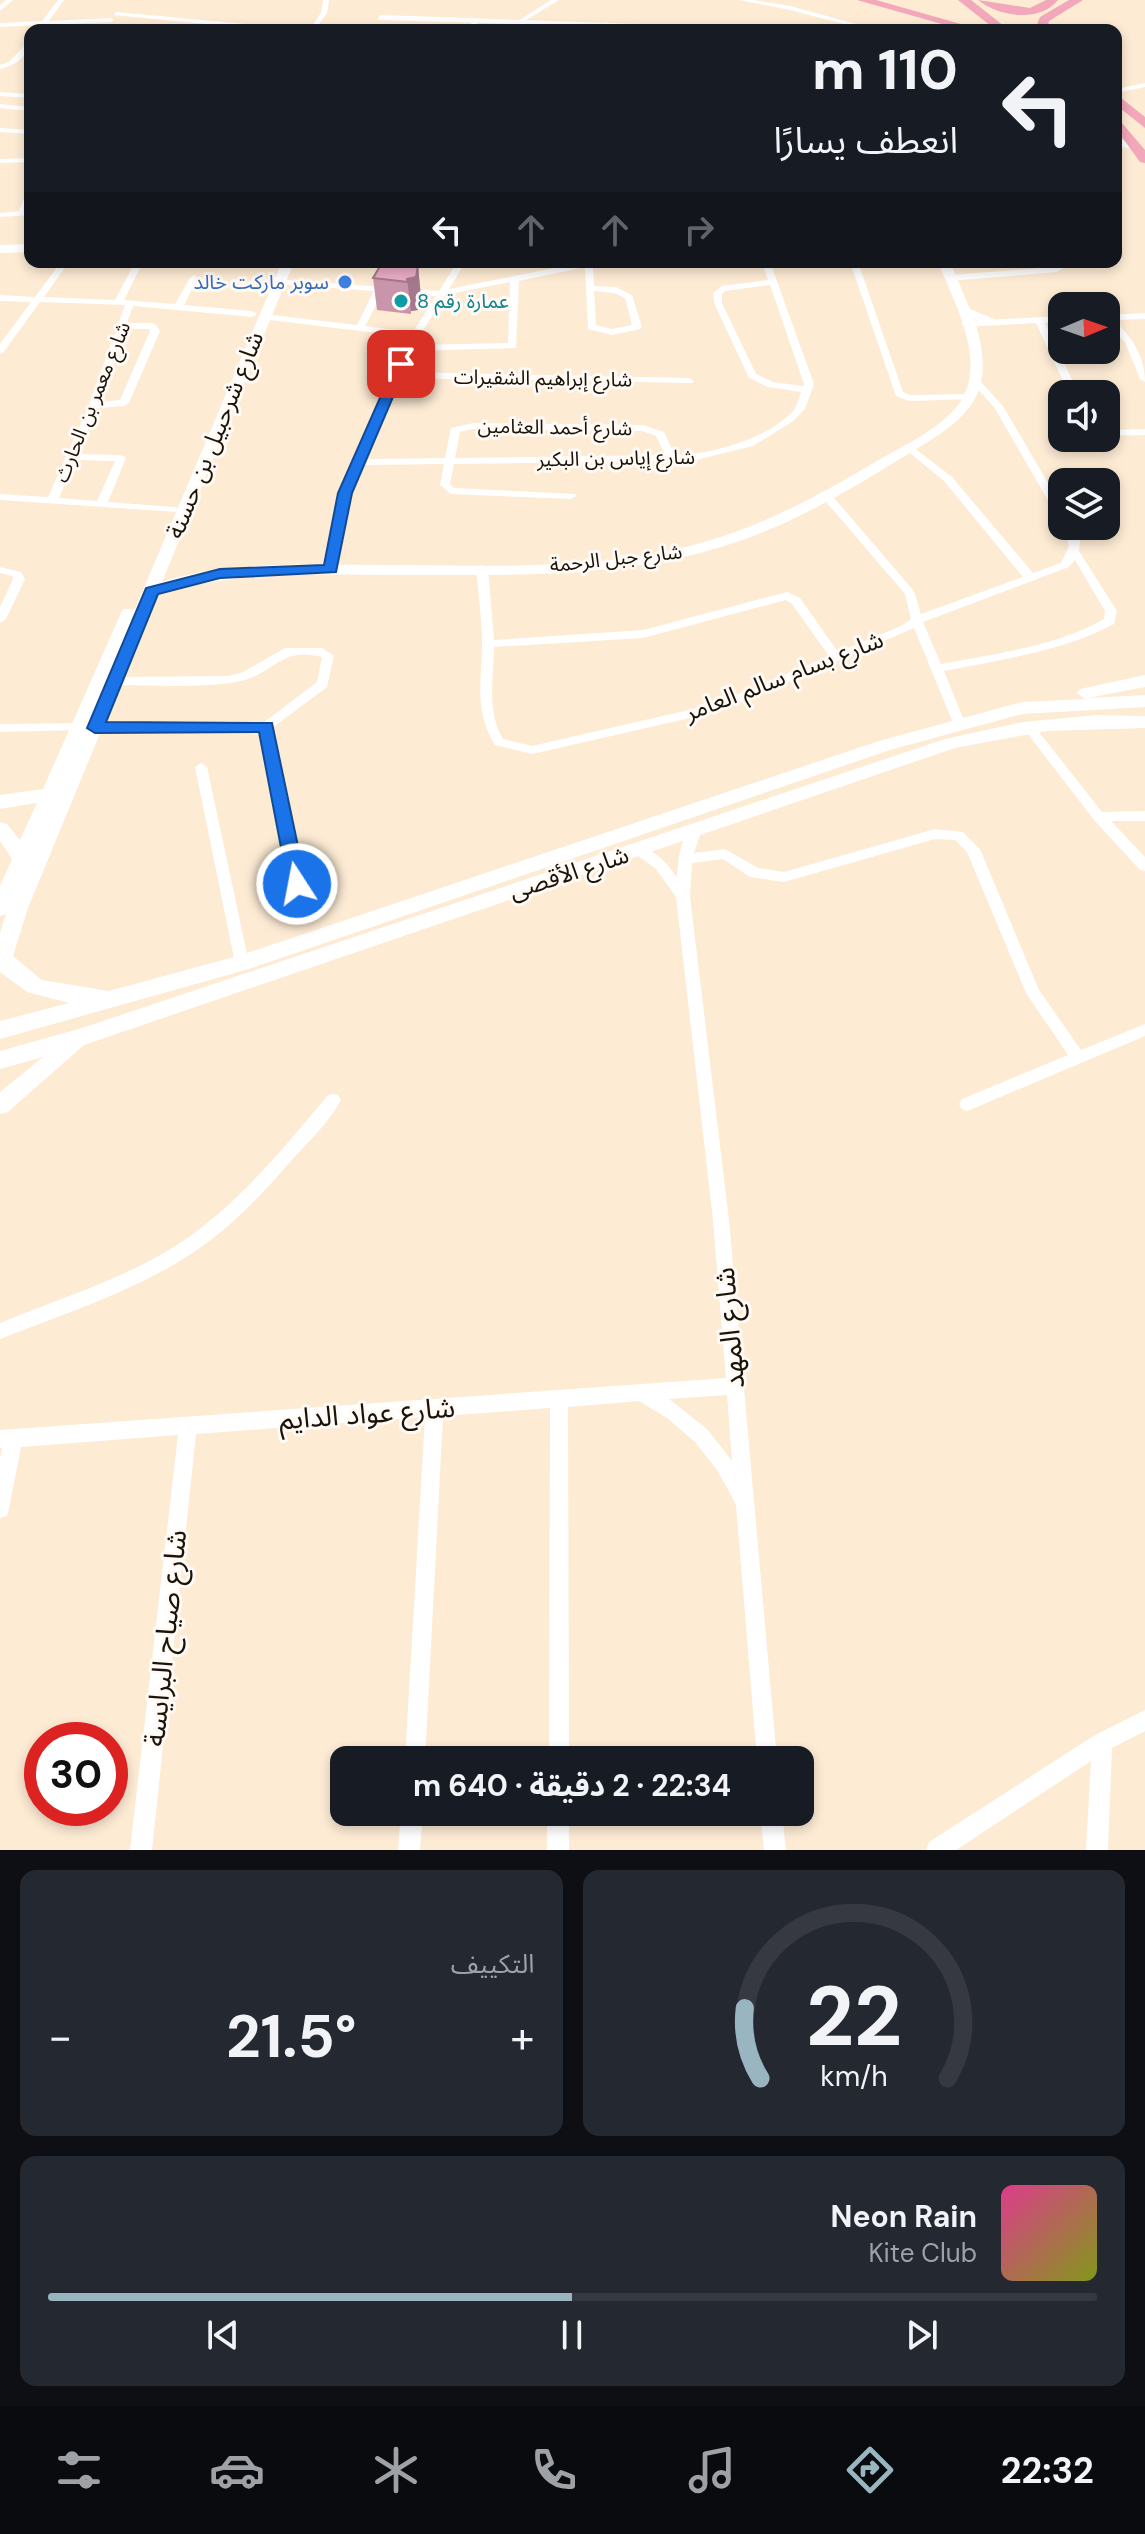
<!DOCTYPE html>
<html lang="ar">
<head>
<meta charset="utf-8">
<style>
  :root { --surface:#171b24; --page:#242831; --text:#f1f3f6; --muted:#9ea1a6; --line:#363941; --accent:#98b5c0 }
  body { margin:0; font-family:"DM Sans","Noto Sans Arabic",sans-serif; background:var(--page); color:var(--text); direction:rtl; height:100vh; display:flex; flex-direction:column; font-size:30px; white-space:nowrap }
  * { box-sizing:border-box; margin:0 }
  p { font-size:26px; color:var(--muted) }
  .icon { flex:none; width:44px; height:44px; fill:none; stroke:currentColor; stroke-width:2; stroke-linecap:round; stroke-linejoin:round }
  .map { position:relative; height:1850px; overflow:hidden; direction:ltr }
  .drawer { display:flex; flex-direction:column; gap:20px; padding:20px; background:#0d0f14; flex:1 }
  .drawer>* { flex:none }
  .banner { position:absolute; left:24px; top:24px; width:1098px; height:244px; border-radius:16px; box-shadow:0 4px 12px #0003; direction:rtl; background:#171b24; color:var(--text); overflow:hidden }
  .needle { width:52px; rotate:88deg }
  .tools { position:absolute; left:1048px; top:292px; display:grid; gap:16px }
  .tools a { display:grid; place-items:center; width:72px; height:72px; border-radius:16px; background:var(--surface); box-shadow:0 4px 12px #0003; font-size:40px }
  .speed { position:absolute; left:24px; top:1722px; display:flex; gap:16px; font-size:40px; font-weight:700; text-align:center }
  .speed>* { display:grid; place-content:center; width:104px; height:104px; border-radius:50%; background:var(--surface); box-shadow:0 4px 12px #0003; line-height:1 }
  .speed .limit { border:12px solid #d22; background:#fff; color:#111 }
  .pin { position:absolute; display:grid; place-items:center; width:68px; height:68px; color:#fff; margin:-34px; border-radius:16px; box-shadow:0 4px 12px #0006 }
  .me { position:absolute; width:88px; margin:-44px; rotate:349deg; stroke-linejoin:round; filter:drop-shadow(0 0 6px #0008) }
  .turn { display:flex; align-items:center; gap:28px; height:168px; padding:0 32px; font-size:36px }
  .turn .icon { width:104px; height:104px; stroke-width:2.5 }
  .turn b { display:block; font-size:56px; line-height:68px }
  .lanes { display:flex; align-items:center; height:76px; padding:0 32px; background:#0003; justify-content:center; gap:40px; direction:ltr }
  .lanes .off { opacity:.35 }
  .big { font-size:60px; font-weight:700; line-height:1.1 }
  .drawer .widget { flex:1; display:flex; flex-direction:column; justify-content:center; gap:12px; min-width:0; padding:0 28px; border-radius:16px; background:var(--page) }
  .drawer .dial { align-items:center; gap:0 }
  .dial svg { height:208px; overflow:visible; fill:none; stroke:var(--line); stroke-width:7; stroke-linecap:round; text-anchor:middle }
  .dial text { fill:var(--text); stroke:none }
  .song { display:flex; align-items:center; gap:24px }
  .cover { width:96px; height:96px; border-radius:12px; background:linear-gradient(135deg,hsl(330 70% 55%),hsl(70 70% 35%)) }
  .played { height:8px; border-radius:4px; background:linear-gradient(90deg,var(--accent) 50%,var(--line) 50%) }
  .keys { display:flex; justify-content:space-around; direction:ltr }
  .heat { display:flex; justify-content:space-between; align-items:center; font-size:44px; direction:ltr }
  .drawer .tiles { flex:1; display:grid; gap:20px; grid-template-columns:1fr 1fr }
  .widget:last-child { grid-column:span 2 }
  .trip { position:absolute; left:330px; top:1746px; width:484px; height:80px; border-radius:16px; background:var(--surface); box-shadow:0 4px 12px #0003; font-weight:700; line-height:80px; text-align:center; direction:rtl }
  .menu { display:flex; height:128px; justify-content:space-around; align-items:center; background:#090b0e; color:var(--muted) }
  .menu .icon { width:56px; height:56px }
  .menu .on { color:var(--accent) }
  .menu b { font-size:36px; color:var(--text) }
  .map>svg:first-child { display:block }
</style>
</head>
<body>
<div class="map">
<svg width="1145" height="1850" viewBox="0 0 1145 1850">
  <rect width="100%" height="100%" fill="#fdebd4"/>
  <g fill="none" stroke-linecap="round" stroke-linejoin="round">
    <g fill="#fff" fill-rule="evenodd">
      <polygon points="6,0 13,0 0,11 0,5"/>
      <polygon points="58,0 64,0 49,21 111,18 114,20 111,22 46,25 43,30 37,30 39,25 0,27 0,23 42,21"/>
      <polygon points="323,0 329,0 327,13 315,30 309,30 321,13"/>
      <polygon points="551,0 559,0 523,22 518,21"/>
      <polygon points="739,0 754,0 790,6 878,30 867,30 790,10"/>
      <polygon points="116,12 288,28 291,30 266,30 114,15"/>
      <polygon points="478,18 480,21 469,30 462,30"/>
      <polygon points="605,22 610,23 605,30 599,30"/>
      <path d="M 30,40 C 30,56 14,66 0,69 L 0,65 L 9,62 Z"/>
      <polygon points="1145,83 1145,87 1116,93 1116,89"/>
      <polygon points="0,92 30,94 30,98 0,96"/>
      <polygon points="0,104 30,107 30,111 0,108"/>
      <polygon points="0,128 30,130 30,134 0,132"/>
      <polygon points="1116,137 1140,147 1136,149 1122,147 1116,142"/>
      <polygon points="30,158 30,162 0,163 0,159"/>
      <polygon points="30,191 28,211 30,211 30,215 0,217 0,213 19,211 26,193"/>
      <path d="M 61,262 L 69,262 L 44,297 L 115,300 L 135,262 L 143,262 L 124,300 L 175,304 L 190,278 L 194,275 L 198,278 L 184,305 L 252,311 L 257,314 L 252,317 L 133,306 L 127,323 L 152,323 L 155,324 L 160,331 L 129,403 L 124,406 L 98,408 L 78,454 L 121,455 L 126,458 L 108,502 L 173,507 L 177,508 L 177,512 L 0,500 L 0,494 L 48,497 L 89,405 L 125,305 L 40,302 L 3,353 L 0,354 L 0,344 L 31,302 L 0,301 L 0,295 L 35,297 ZM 126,329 L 149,329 L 150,331 L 120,400 L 100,402 ZM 75,460 L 115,461 L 97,501 L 59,498 Z"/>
      <path d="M 585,262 L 603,262 L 593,266 L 594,286 L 616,287 L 632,295 L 642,327 L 640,329 L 612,335 L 588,329 L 585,267 L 519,281 L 516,348 L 411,351 L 402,372 L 689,378 L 694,381 L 692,383 L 400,378 L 365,459 L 445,458 L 451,428 L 473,423 L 643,425 L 664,432 L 675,455 C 710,455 770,438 794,410 C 797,405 799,398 801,392 L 768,387 L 749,378 L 714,303 L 713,293 L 722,286 L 768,280 L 762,262 L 770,262 L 814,384 L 805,409 L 792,422 L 753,446 L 692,461 L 454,464 L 450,484 L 454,488 L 575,494 L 576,496 L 571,499 L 451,494 L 440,485 L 444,464 L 362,465 L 350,493 L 337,569 L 331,572 L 327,571 L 325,569 L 340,493 L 410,337 L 261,319 L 261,315 L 264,314 L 357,325 L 374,291 L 278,284 L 274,281 L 275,279 L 439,291 L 456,264 L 459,263 L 463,266 L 449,289 ZM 510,282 L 508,343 L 414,345 L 445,295 ZM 770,285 L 804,384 L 803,386 L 773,382 L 756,374 L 722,303 L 722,294 L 725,291 ZM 594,291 L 614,293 L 625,298 L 632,325 L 612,329 L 596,325 ZM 383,292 L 436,296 L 413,332 L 365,326 ZM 473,429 L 642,431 L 656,436 L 665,455 L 455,458 L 460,432 Z"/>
      <polygon points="850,262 858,262 903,392 910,395 972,394 975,395 975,399 909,401 896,396"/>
      <polygon points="1064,262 1075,262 1056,272 950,281 946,278 950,275 1054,267"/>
      <path d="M 1145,313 L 1145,319 L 1114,320 C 1132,338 1145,355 1145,382 L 1140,379 L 1125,342 L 1106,323 L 1106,315 Z"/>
      <polygon points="1062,316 1062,322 1045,323 1079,394 1069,394 1036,323 966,327 961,324 966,321"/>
      <polygon points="973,380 979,380 1003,406 1062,507 1062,519 1057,516 994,407 973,384"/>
      <polygon points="1145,429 1145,435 1106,436 1106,430"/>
      <path d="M 909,444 L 952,477 L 1033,573 L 1061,563 L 1069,546 L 1063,526 L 1073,526 L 1080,541 L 1079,551 L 1117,611 L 1114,624 C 1062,652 1001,659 944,671 L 965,723 L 959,727 L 953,723 L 914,628 L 739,703 L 699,716 L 532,754 L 495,745 C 472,708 483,677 482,636 C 481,613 478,591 476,568 L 478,566 L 482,565 L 488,568 L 494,640 L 643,630 L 787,592 L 800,598 L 838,652 L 901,626 L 911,619 L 905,594 L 821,496 L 820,494 L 825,491 L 829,492 L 914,591 L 921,614 L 1023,577 L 944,481 L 905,449 L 905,445 ZM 1075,560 L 1105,611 L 1104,619 C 1055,647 996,653 941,664 L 923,622 L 1069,567 ZM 786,600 L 792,604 L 829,656 L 731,697 L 693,709 L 532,746 L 503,739 C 486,710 494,679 494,647 L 643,638 Z"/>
      <polygon points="0,567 21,572 25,579 6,619 0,623 0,607 13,579 12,576 0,573"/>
      <path d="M 285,648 L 322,648 L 334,656 L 327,687 L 272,728 L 304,884 L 297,889 L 290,884 L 261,731 L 95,732 L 89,728 L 95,724 L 263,723 L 317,682 L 322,657 C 288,648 280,664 253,677 C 224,690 149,685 115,685 L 109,681 L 115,677 L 228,676 L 243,672 Z"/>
      <polygon points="1028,722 1032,723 1102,812 1145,811 1145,821 1111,821 1145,857 1145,871 1140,870 1094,820 1024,729 1022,726 1024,723"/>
      <polygon points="78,723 82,724 84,727 82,730 0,732 0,724"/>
      <polygon points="201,763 207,767 249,963 247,967 237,967 235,963 195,767"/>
      <path d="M 694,827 L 701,832 L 694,853 L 725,849 L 758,868 L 784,872 L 935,829 L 963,832 L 980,849 L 1039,990 L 1081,1050 L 1145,1024 L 1145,1036 L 972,1109 L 967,1111 L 962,1109 L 959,1104 L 962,1099 L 1068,1055 L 1026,993 L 967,852 L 955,840 L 935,839 L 784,882 L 750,877 L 723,859 L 692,863 L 690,897 L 729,1220 L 777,1760 L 757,1760 L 736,1505 L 726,1486 L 717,1470 L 695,1442 L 667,1418 L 639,1401 L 568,1407 L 569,1760 L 549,1760 L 550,1408 L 443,1416 L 425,1760 L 405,1760 L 425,1417 L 196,1434 L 152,1850 L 130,1850 L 178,1435 L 21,1447 L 9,1509 L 7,1516 L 0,1518 L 0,1459 L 2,1448 L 0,1448 L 0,1430 L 726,1378 L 713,1220 L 676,897 L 656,869 L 630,850 L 632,847 C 651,844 667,863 677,877 C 678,862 680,835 694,827 ZM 727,1395 L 732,1461 L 707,1429 L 669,1399 Z"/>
      <path d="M 333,1094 L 338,1095 L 341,1100 C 329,1123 307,1143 290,1162 C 261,1196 229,1229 191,1254 C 133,1292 64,1314 0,1339 L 0,1323 C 60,1298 125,1279 180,1243 C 238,1204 283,1149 328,1095 Z"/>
      <polygon points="1145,1710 1145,1731 1112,1748 1108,1850 1086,1850 1091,1761 956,1850 926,1850 929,1842 1095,1735"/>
      <polygon points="401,1812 423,1812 420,1850 398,1850"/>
      <rect x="547" y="1812" width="22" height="38"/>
      <polygon points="760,1812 782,1812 786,1850 764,1850"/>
    </g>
    <g fill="#fff" fill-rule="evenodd">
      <polygon points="380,15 728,27 733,30 377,20"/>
      <polygon points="30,244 30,252 0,253 0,245"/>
      <path d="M 282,262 L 294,262 L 162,582 C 234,560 311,565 385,565 C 492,565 607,572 711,540 C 767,523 820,495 870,465 C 897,449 929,435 951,413 C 994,371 955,305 938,262 L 950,262 L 970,309 L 996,320 L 989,324 L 974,319 C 1001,401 963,421 900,459 C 843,494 785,528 721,547 C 621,578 513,575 409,575 C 324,575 239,569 157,595 L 28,908 L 13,956 L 42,980 L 109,991 L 241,955 L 879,741 L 1022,702 L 1085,699 L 1077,693 L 1080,689 L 1145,675 L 1145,687 L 1088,698 L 1145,695 L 1145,707 L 1022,714 L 890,750 L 249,969 L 0,1039 L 0,1021 L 69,1003 L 27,992 L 0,972 L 0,933 L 6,914 L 0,916 L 0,886 L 12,859 L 0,841 L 0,822 L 7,824 L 20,840 L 37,803 L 0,809 L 0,795 L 43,789 L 121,613 L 123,609 L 135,609 Z"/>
      <polygon points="1096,715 1145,716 1145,728 1047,731 955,748 84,1045 8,1112 0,1114 0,1092 43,1057 0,1069 0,1051 82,1028 945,739 1023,722"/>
    </g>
    <g fill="#f2a7ba" fill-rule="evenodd">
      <polygon points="857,0 876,0 982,30 963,30"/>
      <polygon points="958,0 971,0 1009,30 996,30"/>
      <path d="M 978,0 L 1030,8 L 1046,0 L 1058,0 C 1040,23 999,17 978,0 Z"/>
      <polygon points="1069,0 1083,0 1049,21 1047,30 1035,30 1040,17"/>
      <polygon points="1116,94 1145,117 1145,128 1116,105"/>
      <polygon points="1116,116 1145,150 1145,163 1140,162 1116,129"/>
    </g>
  </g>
  <polygon fill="#c995aa" points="418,266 421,298 418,310 411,311 411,314 377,310 373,278"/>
  <polygon fill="#a4798b" points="418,266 421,298 418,310 411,311 407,279"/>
  <polygon fill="#eaadc6" stroke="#a4798b" stroke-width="2" points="382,263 418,266 416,277 407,279 408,282 373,278"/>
  <polygon fill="#1a73e8" stroke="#114b97" stroke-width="2" points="401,360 407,364 352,493 336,572 220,578 158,594 106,722 272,723 306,884 297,891 288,884 259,732 95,733 87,728 146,588 220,569 324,565 338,493 395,364"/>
  <circle fill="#3f7fe0" stroke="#fffaf5" stroke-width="3" cx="345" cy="282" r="8"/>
  <circle fill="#0f9aa8" stroke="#fffaf5" stroke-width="3" cx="401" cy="301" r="8"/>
  <g text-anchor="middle" stroke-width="6" stroke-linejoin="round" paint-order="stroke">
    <g font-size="20" fill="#366cbe" stroke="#fffaf5" text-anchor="end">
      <text x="329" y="289">سوبر ماركت خالد</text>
    </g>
    <g font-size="20" fill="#0d838f" stroke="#fffaf5" text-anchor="start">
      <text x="417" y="308">عمارة رقم 8</text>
    </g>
    <g font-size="20" fill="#1a1309" stroke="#fffaf5">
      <text transform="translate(543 378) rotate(1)" y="7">شارع إبراهيم الشقيرات</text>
      <text transform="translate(92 402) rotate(-68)" y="7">شارع معمر بن الحارث</text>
      <text transform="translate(555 427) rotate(1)" y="7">شارع أحمد العثامين</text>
      <text transform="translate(616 458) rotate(-1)" y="7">شارع إياس بن البكير</text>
      <text transform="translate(616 558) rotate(-6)" y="7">شارع جبل الرحمة</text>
    </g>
    <g font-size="24" fill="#1a1309" stroke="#fffaf5">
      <text transform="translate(215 435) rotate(-68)" y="8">شارع شرحبيل بن حسنة</text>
      <text transform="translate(784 676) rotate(-21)" y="8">شارع بسام سالم العامر</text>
      <text transform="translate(569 873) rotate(-18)" y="8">شارع الأقصى</text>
    </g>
    <g font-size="28" fill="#1a1309" stroke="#fffaf5">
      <text transform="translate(729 1328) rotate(-95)" y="10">شارع المهد</text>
      <text transform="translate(367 1413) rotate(-4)" y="10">شارع عواد الدايم</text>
      <text transform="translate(165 1638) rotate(-84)" y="10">شارع صياح البرايسة</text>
    </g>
  </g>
</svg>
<div class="tools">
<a><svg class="needle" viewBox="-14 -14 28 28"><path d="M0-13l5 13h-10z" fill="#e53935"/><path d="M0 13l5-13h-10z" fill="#9ea1a6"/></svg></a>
<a><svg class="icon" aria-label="sound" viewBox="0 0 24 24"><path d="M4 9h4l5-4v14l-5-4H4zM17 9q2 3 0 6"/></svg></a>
<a><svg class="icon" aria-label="layers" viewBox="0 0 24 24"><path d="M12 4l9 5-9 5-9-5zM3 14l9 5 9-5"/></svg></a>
</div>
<div class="speed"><div class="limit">30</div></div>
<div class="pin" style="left:401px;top:364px;background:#d93025"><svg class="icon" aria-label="arrive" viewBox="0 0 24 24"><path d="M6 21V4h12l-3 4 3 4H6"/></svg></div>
<svg class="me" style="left:297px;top:884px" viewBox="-20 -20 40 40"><circle r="17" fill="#1a73e8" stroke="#fff" stroke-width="3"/><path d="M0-11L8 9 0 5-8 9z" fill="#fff"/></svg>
<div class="trip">22:34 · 2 دقيقة · 640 m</div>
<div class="banner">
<div class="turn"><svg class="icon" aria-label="left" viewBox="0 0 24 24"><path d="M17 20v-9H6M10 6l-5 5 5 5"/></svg><div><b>110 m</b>انعطف يسارًا</div></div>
<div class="lanes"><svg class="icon" aria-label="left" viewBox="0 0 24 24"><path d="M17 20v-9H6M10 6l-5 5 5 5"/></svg><svg class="icon off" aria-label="ahead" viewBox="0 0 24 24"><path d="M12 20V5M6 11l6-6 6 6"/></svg><svg class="icon off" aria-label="ahead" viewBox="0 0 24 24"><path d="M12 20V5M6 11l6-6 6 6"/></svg><svg class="icon off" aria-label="right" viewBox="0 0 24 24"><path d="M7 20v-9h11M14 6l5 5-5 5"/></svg></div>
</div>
</div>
<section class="drawer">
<div class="tiles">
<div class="widget dial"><svg viewBox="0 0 100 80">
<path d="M14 69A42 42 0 1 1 86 69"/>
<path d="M14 69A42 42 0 0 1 8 42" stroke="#98b5c0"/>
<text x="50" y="56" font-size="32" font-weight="700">22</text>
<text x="50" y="72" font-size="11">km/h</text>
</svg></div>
<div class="widget"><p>التكييف</p>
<div class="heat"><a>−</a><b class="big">21.5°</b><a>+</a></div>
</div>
<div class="widget">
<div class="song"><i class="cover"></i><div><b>Neon Rain</b><p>Kite Club</p></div></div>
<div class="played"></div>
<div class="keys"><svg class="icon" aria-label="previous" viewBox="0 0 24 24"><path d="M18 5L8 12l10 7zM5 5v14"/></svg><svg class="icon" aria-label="pause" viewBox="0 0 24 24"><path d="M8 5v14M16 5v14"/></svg><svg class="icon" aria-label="next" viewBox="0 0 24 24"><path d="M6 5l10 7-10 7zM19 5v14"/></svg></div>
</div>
</div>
</section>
<nav class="menu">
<b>22:32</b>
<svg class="icon on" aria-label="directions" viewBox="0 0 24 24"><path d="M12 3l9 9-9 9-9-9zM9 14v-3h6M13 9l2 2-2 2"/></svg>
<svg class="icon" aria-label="music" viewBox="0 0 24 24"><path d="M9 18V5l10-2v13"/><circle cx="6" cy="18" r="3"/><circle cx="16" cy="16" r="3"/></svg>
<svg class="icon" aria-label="phone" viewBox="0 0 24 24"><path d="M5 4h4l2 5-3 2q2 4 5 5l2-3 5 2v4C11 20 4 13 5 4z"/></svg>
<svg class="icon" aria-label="climate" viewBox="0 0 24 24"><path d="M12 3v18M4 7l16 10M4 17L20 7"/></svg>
<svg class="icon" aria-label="car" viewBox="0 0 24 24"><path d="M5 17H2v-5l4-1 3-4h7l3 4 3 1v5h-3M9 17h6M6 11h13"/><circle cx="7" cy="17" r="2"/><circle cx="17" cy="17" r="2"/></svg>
<svg class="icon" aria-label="filters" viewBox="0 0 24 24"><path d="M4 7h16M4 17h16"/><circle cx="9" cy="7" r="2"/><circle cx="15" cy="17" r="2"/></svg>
</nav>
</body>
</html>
